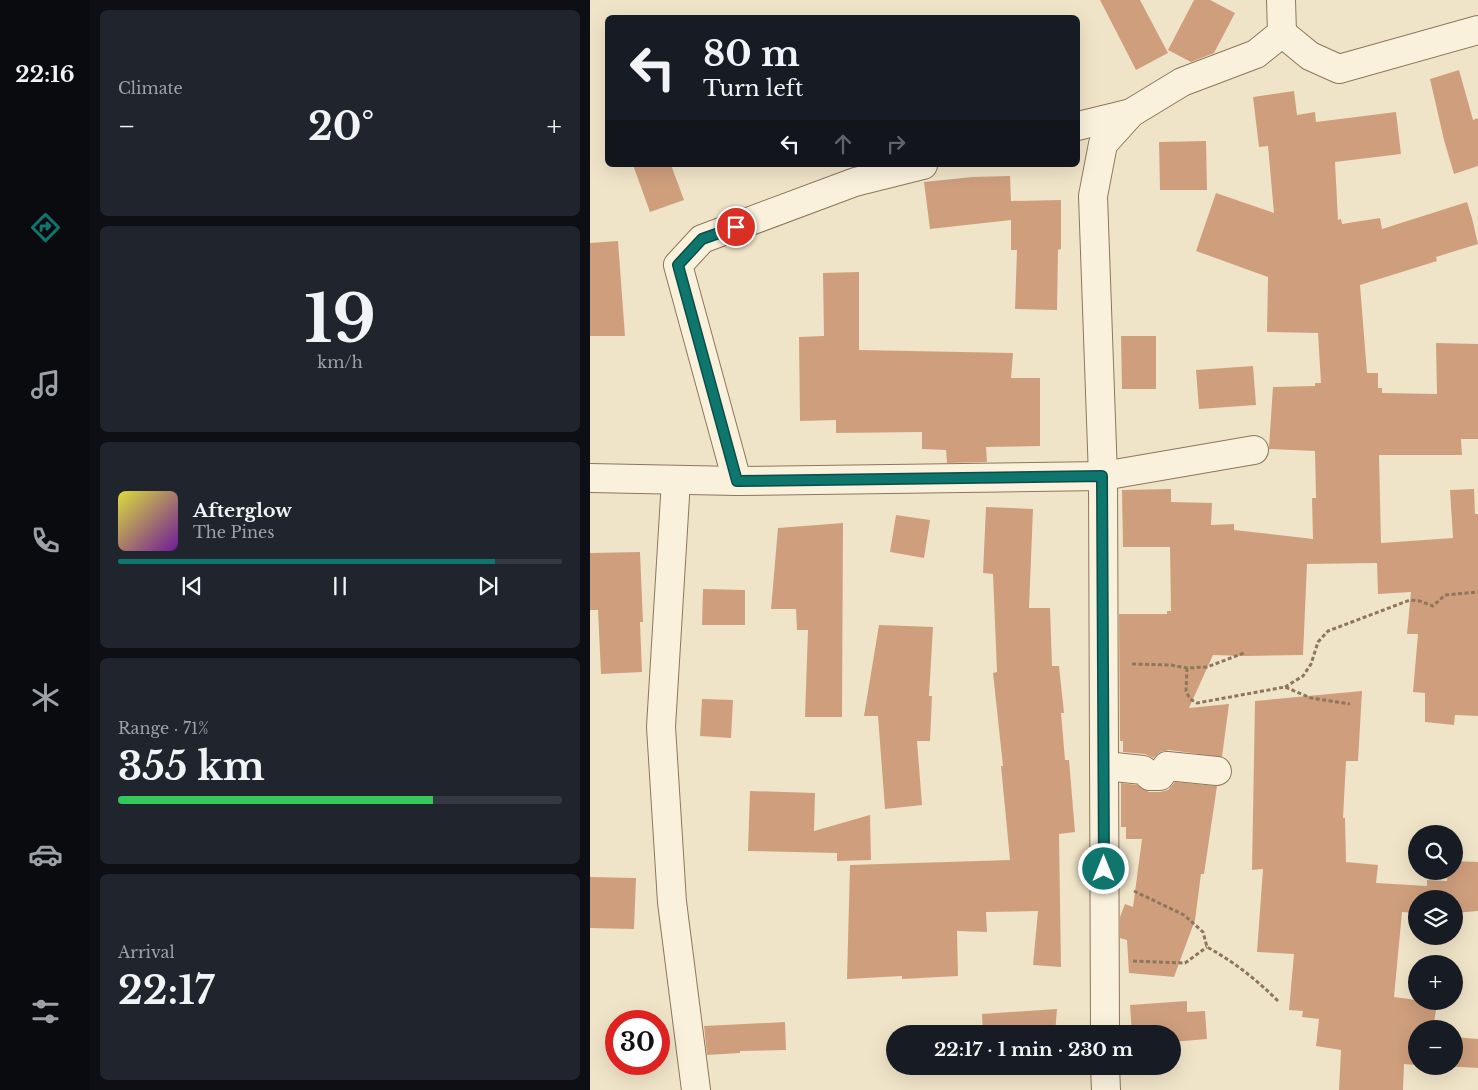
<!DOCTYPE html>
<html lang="en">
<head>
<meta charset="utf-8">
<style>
  :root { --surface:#171b24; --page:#20242c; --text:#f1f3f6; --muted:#9ea1a6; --line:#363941; --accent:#0f766e }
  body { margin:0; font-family:"Libre Baskerville",serif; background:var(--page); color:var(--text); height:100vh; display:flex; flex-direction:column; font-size:19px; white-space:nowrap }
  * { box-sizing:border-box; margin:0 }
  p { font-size:16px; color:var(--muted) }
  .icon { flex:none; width:28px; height:28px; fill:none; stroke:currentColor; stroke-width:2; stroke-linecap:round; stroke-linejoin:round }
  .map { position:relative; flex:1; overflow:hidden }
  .panel { display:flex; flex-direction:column; gap:10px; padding:10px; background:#0d0f14; width:500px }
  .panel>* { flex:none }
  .top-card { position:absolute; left:15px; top:15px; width:475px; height:152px; border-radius:8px; box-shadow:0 5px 20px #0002; background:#171b24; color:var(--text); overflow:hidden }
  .controls { position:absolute; left:818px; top:825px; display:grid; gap:10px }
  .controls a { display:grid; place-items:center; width:55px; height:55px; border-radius:50%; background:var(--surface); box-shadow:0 5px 20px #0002; font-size:25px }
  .speed { position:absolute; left:15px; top:1010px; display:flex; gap:10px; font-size:25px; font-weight:700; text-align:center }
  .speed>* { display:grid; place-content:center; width:65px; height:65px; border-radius:50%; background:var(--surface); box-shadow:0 5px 20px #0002; line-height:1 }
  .speed .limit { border:8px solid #d22; background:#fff; color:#111 }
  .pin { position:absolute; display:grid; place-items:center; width:42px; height:42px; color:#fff; margin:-21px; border:2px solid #fff; border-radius:50%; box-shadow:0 1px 5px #0007 }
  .me { position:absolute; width:55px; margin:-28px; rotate:0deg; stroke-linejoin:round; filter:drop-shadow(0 0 4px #0008) }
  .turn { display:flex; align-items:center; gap:18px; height:105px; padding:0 15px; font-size:22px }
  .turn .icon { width:65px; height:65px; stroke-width:2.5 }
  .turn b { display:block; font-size:35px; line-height:42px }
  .lanes { display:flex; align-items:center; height:48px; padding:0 15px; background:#0003; justify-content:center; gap:25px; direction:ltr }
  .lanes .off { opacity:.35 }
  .big { font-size:38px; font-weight:800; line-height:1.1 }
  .panel .card { flex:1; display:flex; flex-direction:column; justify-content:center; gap:8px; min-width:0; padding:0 18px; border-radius:8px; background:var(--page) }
  .panel .dial { align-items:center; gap:0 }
  .dial b { font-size:65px; line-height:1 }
  .song { display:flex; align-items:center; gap:15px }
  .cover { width:60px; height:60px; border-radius:8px; background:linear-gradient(135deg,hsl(60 70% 55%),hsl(280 70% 35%)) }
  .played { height:5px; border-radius:2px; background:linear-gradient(90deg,var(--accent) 85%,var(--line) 85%) }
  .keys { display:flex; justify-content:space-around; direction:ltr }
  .heat { display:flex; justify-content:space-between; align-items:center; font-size:28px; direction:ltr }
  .charge { height:8px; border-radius:4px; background:linear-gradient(90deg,#34c759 71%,var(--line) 0) }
  .trip { position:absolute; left:296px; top:1025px; width:295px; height:50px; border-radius:25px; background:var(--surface); box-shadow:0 5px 20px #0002; font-weight:800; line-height:50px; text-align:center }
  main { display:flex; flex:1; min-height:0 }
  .dock { display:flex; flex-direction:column; width:90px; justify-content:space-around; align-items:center; background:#090b0e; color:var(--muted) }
  .dock .icon { width:35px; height:35px }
  .dock .selected { color:var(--accent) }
  .dock b { font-size:22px; color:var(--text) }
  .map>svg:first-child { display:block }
</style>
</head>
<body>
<main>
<nav class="dock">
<b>22:16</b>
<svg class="icon selected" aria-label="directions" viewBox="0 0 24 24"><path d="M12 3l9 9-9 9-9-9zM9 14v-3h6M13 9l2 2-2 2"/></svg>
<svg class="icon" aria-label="music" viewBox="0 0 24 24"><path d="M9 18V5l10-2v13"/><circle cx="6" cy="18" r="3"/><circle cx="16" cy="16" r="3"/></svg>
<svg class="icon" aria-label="phone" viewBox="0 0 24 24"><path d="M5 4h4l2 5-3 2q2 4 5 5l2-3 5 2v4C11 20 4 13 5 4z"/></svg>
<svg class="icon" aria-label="climate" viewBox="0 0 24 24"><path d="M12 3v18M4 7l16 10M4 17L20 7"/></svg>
<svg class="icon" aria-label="car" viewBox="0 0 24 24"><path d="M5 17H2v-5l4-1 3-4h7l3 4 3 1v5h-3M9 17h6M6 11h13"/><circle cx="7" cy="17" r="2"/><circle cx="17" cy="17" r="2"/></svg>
<svg class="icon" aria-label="filters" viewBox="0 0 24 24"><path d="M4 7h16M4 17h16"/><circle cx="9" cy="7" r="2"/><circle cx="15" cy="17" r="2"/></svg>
</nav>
<section class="panel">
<div class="card"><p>Climate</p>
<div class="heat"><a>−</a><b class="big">20°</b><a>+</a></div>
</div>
<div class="card dial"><b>19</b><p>km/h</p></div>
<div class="card">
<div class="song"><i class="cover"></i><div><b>Afterglow</b><p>The Pines</p></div></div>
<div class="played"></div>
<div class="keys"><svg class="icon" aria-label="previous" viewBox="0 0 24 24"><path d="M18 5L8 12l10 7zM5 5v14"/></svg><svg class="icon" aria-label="pause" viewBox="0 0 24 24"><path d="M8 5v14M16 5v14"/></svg><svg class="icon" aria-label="next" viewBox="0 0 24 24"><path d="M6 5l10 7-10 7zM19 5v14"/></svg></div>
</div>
<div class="card"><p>Range · 71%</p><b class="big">355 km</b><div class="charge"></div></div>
<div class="card"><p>Arrival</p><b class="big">22:17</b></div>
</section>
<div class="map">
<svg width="888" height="1090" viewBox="0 0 888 1090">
  <rect width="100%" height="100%" fill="#f0e4c8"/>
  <g fill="#cf9f7d">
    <polygon points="510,0 550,0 578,53 546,70"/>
    <polygon points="604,0 620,0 645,13 624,53 601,62 578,50"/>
    <polygon points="869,70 883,120 888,118 888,166 864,174 854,140 840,79"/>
    <polygon points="704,91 707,115 725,112 726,122 806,112 811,154 745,162 748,220 751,219 752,224 790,218 792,229 877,202 882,218 888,244 846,257 847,261 770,285 777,373 788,373 788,388 792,388 792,393 847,394 846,343 888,344 888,439 871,439 872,455 789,455 791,543 863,538 860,490 884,489 885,514 888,514 888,716 865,715 864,725 835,722 835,693 823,692 828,634 817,634 821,592 788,594 787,563 717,564 713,655 656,656 623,655 599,708 639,704 632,757 579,750 570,752 563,758 555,754 533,752 533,741 530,741 529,614 577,614 577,611 581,611 580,547 533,547 532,490 581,489 581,502 622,503 621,525 644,524 644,530 723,539 722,498 726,498 725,451 679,449 679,447 683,387 725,386 725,383 731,383 728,333 677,332 678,277 606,251 626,193 684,213 678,146 669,147 663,97"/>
    <polygon points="616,141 617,190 570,190 569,142"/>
    <polygon points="43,165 81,165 94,200 60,212"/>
    <polygon points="420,176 421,201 471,200 471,249 468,250 467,310 425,309 427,250 421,250 421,220 340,229 334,182 382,177"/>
    <polygon points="28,241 35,336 0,336 0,243"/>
    <polygon points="269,272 269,350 423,353 421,378 450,378 450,446 396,447 397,462 357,463 356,450 332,449 332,432 246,433 246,420 210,421 209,337 234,336 233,273"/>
    <polygon points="531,336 566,336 566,389 532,389"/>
    <polygon points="663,366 666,405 609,409 606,370"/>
    <polygon points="396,507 443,509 439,608 460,608 462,666 469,666 474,713 471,713 475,760 479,760 485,832 469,834 471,967 443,965 448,911 396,912 397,932 367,931 368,976 312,979 312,976 257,979 260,865 420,860 411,766 413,766 403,673 407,672 403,574 393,573"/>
    <polygon points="306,515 340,520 334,558 300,552"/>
    <polygon points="253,523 252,717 215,717 218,630 207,630 206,609 181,609 188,528"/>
    <polygon points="50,552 53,622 50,622 52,672 11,674 8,610 0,610 0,553"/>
    <polygon points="113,589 155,590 155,625 112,625"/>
    <polygon points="289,625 343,627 339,696 342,696 340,741 327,741 332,805 295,809 288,716 274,716"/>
    <polygon points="772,691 768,761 756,761 753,818 755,818 756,862 788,865 786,883 837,886 837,880 857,881 858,871 864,871 864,861 888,862 888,911 864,913 864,899 826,899 826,913 812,912 804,997 826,1000 826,1001 847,1003 843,1029 826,1029 826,1065 814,1064 813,1090 749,1090 751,1050 726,1046 729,1019 712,1017 713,1011 699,1010 704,954 667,952 673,869 662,870 665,701"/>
    <polygon points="112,699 143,700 141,738 110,736"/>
    <polygon points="585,782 627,786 614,874 611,874 605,920 584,977 539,973 537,940 530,938 530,917 535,904 543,907 552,839 536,839 536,827 531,827 531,783 547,785 559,792 570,792 578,790"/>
    <polygon points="160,791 225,793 224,831 280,815 281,860 247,861 247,853 158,851"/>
    <polygon points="0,877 46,878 44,929 0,928"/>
    <polygon points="597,1001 597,1012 615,1011 617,1039 582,1042 582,1034 542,1034 540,1005"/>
    <polygon points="467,1009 465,1034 393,1034 392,1014"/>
    <polygon points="195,1022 196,1050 150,1051 150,1053 117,1055 114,1026"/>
    <polygon points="864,1037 888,1039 888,1068 855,1066 864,1066"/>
  </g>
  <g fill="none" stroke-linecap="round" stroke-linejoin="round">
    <defs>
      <g id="minor">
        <polyline points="692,33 720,56 749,69 888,30"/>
        <polyline points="488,126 541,113"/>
        <polyline points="0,478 147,481 513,476 664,450"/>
        <polyline points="86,480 71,727 82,902 106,1090"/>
        <polyline points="147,481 88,265 112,239 265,182 333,165"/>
        <polyline points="515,766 553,770 560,776 570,776 577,766 627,771"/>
        <polyline points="515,1034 513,476 503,196 513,144 541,113 592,82 666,54 692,33 691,0"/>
        <polyline points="515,1066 516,1090"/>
      </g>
    </defs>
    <use href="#minor" stroke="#8d765c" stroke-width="30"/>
    <g stroke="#8d765c" stroke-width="3" stroke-dasharray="4 2.5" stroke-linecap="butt">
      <polyline points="542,664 581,665 597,668 617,667 654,653"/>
      <polyline points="597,668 596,691 600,699 607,703 695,687 721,698 760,704"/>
      <polyline points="695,687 713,676 721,664 728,642 738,631 820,600 830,601 843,606 855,595 888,592"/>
      <path d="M 544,891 L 594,915 L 613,932 L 617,947 C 644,962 666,979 688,1001"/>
      <polyline points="543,961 595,963 617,947"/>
    </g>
    <use href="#minor" stroke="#faf1dc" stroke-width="28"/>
  </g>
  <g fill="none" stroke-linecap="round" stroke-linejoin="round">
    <defs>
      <polyline id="route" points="146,227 112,239 88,265 147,481 512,476 514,869"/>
    </defs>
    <use href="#route" stroke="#0a4d48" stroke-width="12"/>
    <use href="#route" stroke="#0f766e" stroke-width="9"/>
  </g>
</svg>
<div class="controls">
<a><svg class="icon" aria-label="search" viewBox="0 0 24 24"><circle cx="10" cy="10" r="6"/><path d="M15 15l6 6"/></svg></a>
<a><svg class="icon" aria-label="layers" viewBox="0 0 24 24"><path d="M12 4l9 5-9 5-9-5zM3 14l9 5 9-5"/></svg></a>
<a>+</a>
<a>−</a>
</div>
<div class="speed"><div class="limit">30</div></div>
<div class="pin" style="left:146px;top:227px;background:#d93025"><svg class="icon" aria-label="arrive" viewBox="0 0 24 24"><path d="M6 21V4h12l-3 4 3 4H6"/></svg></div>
<svg class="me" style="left:514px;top:869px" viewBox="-20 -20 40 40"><circle r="17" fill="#0f766e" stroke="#fff" stroke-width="3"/><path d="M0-11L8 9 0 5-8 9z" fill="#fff"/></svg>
<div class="trip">22:17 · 1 min · 230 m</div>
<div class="top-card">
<div class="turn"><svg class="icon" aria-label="left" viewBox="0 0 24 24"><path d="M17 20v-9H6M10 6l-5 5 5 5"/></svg><div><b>80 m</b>Turn left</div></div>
<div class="lanes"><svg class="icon" aria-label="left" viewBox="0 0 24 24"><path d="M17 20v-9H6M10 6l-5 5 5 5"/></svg><svg class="icon off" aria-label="ahead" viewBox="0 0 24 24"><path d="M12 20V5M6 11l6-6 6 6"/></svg><svg class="icon off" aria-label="right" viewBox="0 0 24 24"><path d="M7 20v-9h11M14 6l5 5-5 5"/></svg></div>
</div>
</div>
</main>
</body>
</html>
